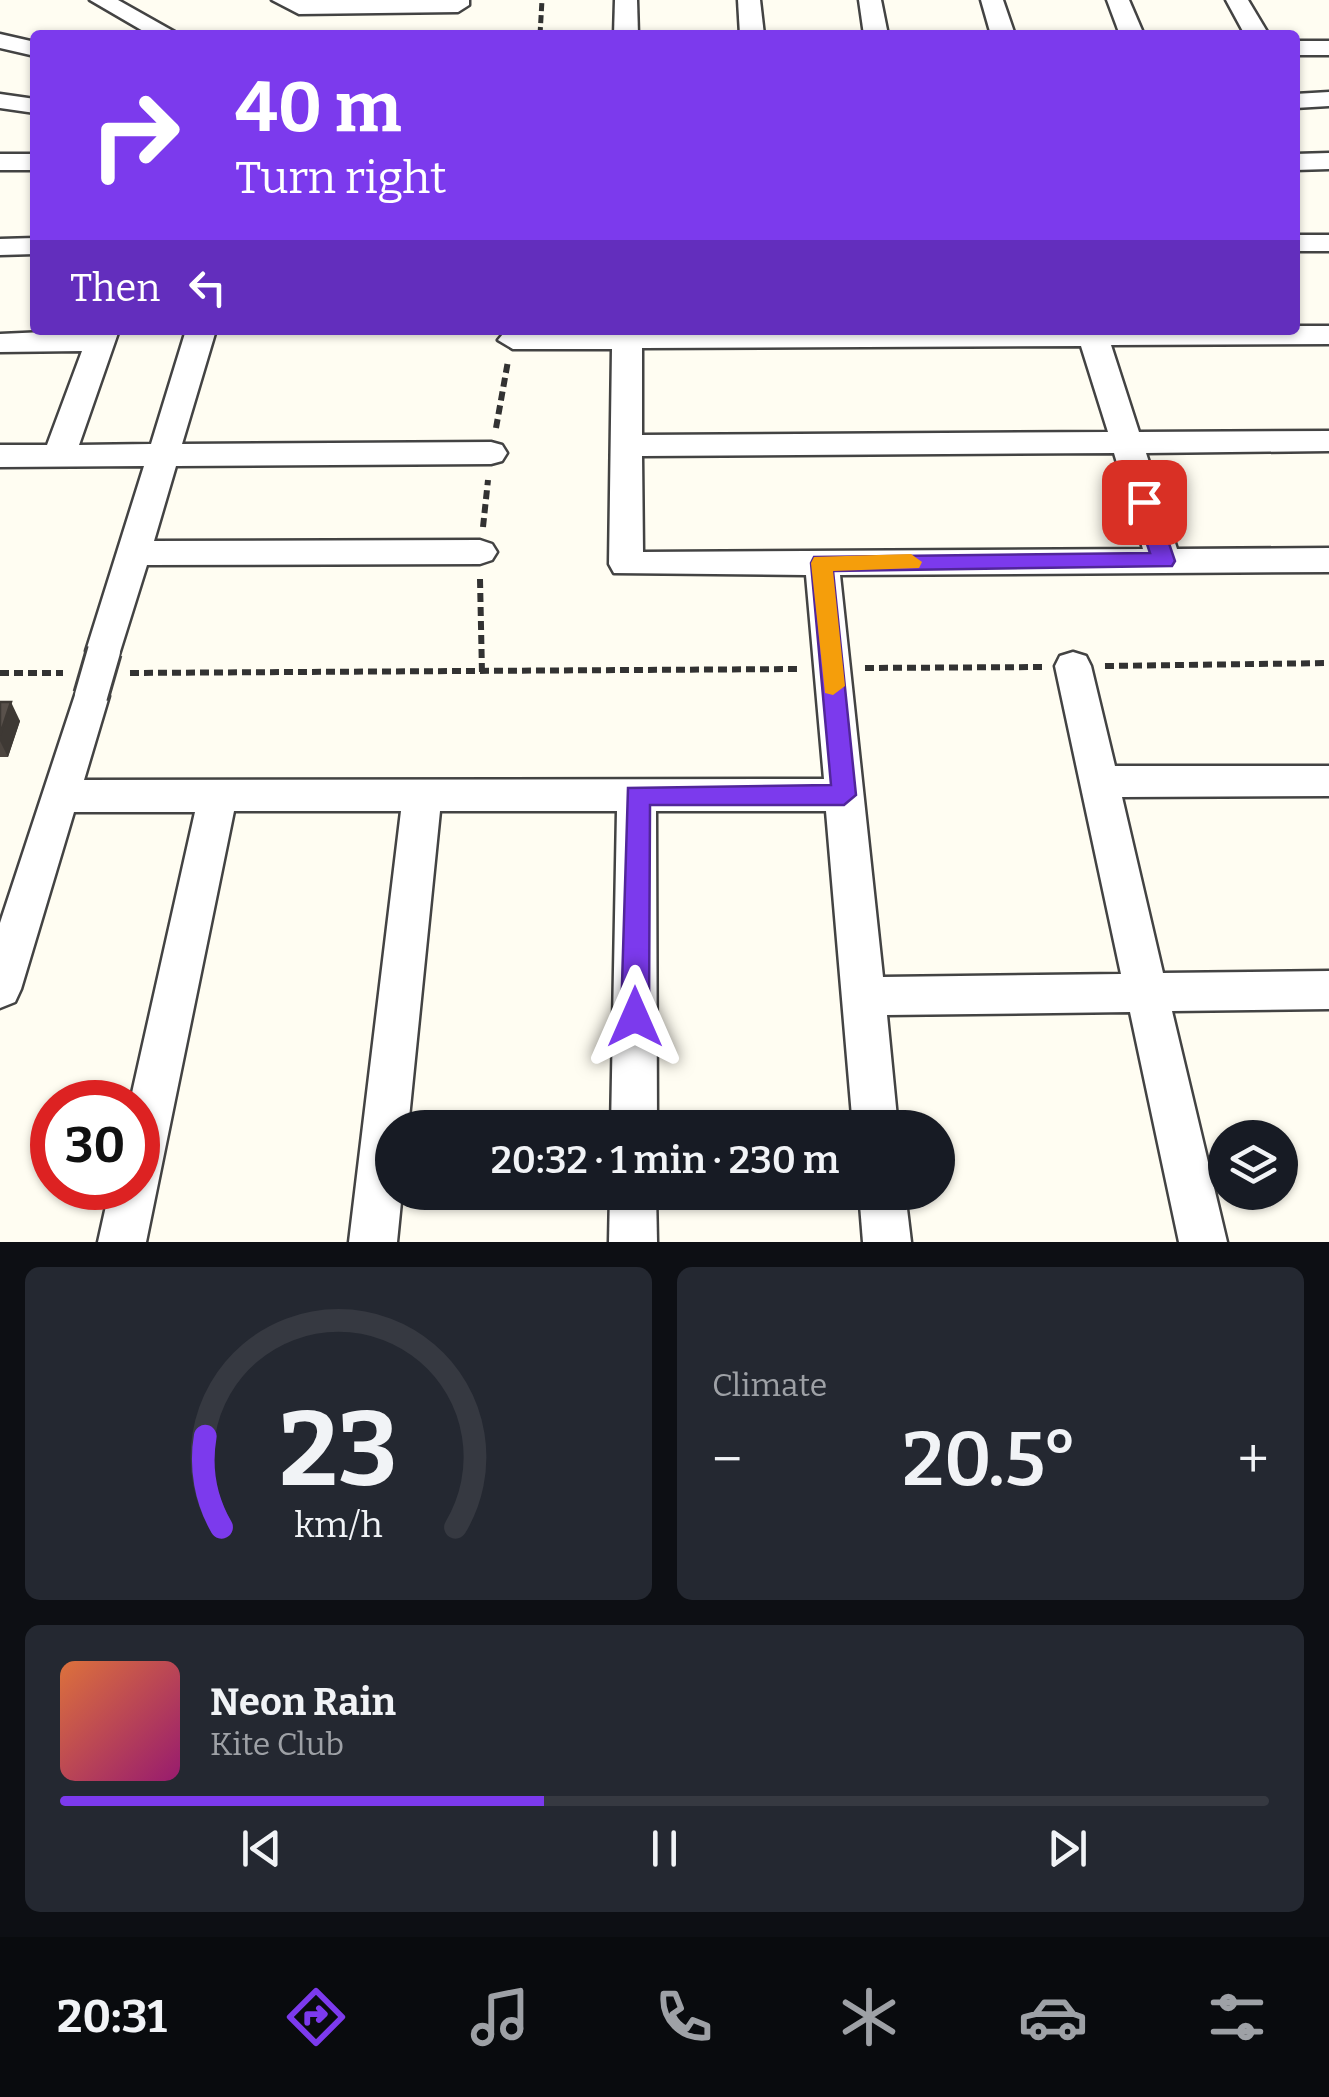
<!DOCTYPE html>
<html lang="en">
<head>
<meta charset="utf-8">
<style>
  :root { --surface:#171b24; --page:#242831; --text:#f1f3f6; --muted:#9ea1a6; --line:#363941; --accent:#7c3aed }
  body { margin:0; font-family:Bitter,serif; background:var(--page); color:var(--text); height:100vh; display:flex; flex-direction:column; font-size:38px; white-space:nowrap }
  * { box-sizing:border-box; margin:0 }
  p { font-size:32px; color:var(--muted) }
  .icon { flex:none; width:55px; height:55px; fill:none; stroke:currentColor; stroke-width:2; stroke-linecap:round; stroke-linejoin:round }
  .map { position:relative; height:1242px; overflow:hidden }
  .sheet { display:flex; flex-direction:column; gap:25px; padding:25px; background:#0d0f14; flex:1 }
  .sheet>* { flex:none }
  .banner { position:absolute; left:30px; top:30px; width:1270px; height:305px; border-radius:10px; box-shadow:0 2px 8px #0004; background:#7c3aed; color:#fff; overflow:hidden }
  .tools { position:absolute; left:1208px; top:1120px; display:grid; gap:20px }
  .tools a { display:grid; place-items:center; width:90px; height:90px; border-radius:50%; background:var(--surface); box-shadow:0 2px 8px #0004; font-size:50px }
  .speed { position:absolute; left:30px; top:1080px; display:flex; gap:20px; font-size:50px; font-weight:700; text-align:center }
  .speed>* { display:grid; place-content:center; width:130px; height:130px; border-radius:50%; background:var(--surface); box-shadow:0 2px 8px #0004; line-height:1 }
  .speed .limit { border:15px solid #d22; background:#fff; color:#111 }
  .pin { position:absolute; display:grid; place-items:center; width:85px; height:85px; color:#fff; margin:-42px; border-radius:20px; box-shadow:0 5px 15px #0006 }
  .me { position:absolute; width:110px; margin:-55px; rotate:0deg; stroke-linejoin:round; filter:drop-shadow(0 0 8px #0008) }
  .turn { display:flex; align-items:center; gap:35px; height:210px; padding:0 40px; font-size:45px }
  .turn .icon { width:130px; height:130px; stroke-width:2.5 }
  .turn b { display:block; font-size:70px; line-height:85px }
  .then { display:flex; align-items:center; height:95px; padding:0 40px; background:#0003; gap:20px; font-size:38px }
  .big { font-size:75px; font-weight:600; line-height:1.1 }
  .sheet .widget { flex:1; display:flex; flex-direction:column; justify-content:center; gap:15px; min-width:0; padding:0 35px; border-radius:15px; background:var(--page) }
  .sheet .dial { align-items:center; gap:0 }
  .dial svg { height:260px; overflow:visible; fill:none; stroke:var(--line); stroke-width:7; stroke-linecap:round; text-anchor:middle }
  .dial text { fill:var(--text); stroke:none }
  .song { display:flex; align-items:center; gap:30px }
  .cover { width:120px; height:120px; border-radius:15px; background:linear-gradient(135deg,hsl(20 70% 55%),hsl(320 70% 35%)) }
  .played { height:10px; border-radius:5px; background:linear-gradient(90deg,var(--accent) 40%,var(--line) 40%) }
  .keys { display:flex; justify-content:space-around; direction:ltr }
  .heat { display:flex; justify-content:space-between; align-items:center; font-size:55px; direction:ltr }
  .sheet .tiles { flex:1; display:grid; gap:25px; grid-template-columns:1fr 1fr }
  .widget:last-child { grid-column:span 2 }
  .trip { position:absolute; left:375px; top:1110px; width:580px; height:100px; border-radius:50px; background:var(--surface); box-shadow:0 2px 8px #0004; font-weight:600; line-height:100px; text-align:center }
  .menu { display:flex; height:160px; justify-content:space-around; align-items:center; background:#090b0e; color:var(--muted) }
  .menu .icon { width:70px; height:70px }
  .menu .selected { color:var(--accent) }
  .menu b { font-size:45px; color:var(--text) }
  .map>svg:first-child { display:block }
</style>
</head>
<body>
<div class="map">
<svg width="1329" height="1242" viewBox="0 0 1329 1242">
  <rect width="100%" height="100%" fill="#fffdf2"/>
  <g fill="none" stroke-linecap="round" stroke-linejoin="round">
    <defs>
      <g id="minor">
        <polygon points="90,0 118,0 180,35 150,35"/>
        <polygon points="272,0 469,0 469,5 458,12 299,14"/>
        <polygon points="615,0 637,0 638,35 614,35"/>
        <polygon points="738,0 760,0 764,35 740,35"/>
        <polygon points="859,0 881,0 888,35 864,35"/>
        <polygon points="981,0 1003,0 1015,35 991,35"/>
        <polygon points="1107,0 1129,0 1144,35 1120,35"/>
        <polygon points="1226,0 1248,0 1269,35 1245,35"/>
        <polygon points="0,34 35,42 35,56 0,48"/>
        <rect x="1295" y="41" width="34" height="14"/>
        <polygon points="1329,92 1329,106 1295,108 1295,94"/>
        <polygon points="0,94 35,99 35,113 0,108"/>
        <polygon points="1329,153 1329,169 1295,170 1295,154"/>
        <rect x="0" y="154" width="35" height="16"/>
        <rect x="1295" y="235" width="34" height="16"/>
        <polygon points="35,238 35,254 0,255 0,239"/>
        <path d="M 1295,326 L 1329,326 L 1329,344 L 1111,345 L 1139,432 L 1329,431 L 1329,451 L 1146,453 L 1177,549 L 1329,548 L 1329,572 L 840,575 L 883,977 L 1121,974 L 1055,666 L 1060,656 L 1073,652 L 1086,656 L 1091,666 L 1115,766 L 1329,766 L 1329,796 L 1122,797 L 1163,973 L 1329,971 L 1329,1009 L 1172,1011 L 1227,1242 L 1179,1242 L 1130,1012 L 887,1015 L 898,1128 L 853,1128 L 826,811 L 656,811 L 657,1128 L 611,1128 L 617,811 L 440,811 L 408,1128 L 392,1128 L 392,1192 L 402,1192 L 397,1242 L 349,1242 L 401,811 L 234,811 L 146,1242 L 98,1242 L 110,1188 L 138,1188 L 138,1102 L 130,1102 L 195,812 L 74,812 L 21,989 L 15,1002 L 0,1008 L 0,923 L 78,686 L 91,682 L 104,686 L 109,696 L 84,780 L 824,779 L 806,575 L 614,573 L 609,564 L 612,349 L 513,349 L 498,340 L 503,334 L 1295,330 ZM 1081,346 L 1108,432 L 642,435 L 642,348 ZM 1114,453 L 1143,549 L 643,552 L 642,456 Z"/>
        <polygon points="89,330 119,330 79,445 151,444 186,330 216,330 182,444 491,442 502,445 507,453 502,461 491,464 176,466 154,541 480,540 492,544 497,552 492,560 480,564 147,565 117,661 104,664 91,661 86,651 144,466 0,467 0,445 47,445 82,351 0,352 0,334"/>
        <polygon points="610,1192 656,1192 657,1242 609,1242"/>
        <polygon points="859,1192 905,1192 911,1242 863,1242"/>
      </g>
    </defs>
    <use href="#minor" stroke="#434343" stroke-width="5"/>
    <polyline stroke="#323232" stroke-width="5" stroke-dasharray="8 4" stroke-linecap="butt" points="540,35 542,0"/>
    <g stroke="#323232" stroke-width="6" stroke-dasharray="9 5" stroke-linecap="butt">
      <polyline points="496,428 508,361"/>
      <polyline points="483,527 488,480"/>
      <polyline points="480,579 482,673"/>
      <polyline points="1105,666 1329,663"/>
      <polyline points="865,668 1043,667"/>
      <polyline points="0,673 63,673"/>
      <polyline points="130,673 798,669"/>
    </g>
    <use href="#minor" fill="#fff" fill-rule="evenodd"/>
    <defs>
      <polyline id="minor-bridge" points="91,696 104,651"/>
    </defs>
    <use href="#minor-bridge" stroke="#434343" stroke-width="38" stroke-linecap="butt"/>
    <use href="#minor-bridge" stroke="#fff" stroke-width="32"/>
  </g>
  <polygon fill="#4d4640" points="0,702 20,721 8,757 0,757"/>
  <polygon fill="#3e3934" points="11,702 20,721 8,757 0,741 0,735"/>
  <polygon fill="#59514b" stroke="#3e3934" stroke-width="2.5" points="0,702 11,702 0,735"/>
  <polygon fill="#7c3aed" stroke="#51269a" stroke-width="2.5" points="1144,494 1155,502 1175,561 1172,566 833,571 856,795 844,805 650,805 649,1017 645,1026 635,1029 625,1026 621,1017 628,788 831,785 811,563 814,557 1150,553 1133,502"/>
  <polygon fill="#f59e0b" points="911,554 922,562 919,568 833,571 845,686 833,695 825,693 811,563 814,557"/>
</svg>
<div class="tools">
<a><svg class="icon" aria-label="layers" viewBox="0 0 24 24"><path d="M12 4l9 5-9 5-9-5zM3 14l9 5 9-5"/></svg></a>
</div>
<div class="speed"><div class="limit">30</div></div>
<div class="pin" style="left:1144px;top:502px;background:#d93025"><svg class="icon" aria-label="arrive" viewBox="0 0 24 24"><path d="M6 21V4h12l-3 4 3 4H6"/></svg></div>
<svg class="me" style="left:635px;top:1017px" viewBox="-20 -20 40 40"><path d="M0-17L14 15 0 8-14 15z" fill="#7c3aed" stroke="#fff" stroke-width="4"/></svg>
<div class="trip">20:32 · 1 min · 230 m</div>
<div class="banner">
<div class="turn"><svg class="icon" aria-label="right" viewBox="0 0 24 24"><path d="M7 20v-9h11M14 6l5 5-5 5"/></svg><div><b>40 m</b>Turn right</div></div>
<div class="then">Then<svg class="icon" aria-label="left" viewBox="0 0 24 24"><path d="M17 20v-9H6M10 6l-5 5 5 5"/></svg></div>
</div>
</div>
<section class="sheet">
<div class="tiles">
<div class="widget dial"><svg viewBox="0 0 100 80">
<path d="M14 69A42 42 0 1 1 86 69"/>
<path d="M14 69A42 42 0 0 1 9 41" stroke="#7c3aed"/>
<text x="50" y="56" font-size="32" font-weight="700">23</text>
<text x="50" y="72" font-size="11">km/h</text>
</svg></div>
<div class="widget"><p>Climate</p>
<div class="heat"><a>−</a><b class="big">20.5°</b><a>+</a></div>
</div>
<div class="widget">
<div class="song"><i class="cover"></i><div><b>Neon Rain</b><p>Kite Club</p></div></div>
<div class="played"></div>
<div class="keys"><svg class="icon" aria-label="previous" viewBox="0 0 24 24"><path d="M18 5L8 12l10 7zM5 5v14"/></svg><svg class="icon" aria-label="pause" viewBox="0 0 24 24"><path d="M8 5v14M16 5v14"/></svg><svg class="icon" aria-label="next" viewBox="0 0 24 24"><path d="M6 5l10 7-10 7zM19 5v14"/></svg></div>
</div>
</div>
</section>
<nav class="menu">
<b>20:31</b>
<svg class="icon selected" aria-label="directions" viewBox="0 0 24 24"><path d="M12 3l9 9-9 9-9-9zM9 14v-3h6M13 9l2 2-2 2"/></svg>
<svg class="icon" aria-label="music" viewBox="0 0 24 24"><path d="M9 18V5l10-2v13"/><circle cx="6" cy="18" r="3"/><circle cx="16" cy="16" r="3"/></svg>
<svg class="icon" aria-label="phone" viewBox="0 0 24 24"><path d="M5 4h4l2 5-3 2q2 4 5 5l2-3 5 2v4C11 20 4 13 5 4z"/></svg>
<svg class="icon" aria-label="climate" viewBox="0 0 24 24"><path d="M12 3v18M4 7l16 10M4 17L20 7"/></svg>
<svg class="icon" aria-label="car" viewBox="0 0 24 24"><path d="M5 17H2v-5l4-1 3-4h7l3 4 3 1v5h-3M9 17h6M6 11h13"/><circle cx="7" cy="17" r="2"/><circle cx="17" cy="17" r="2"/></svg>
<svg class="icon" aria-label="filters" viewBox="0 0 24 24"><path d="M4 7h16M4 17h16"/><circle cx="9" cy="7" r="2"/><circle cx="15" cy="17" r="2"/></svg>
</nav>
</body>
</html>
